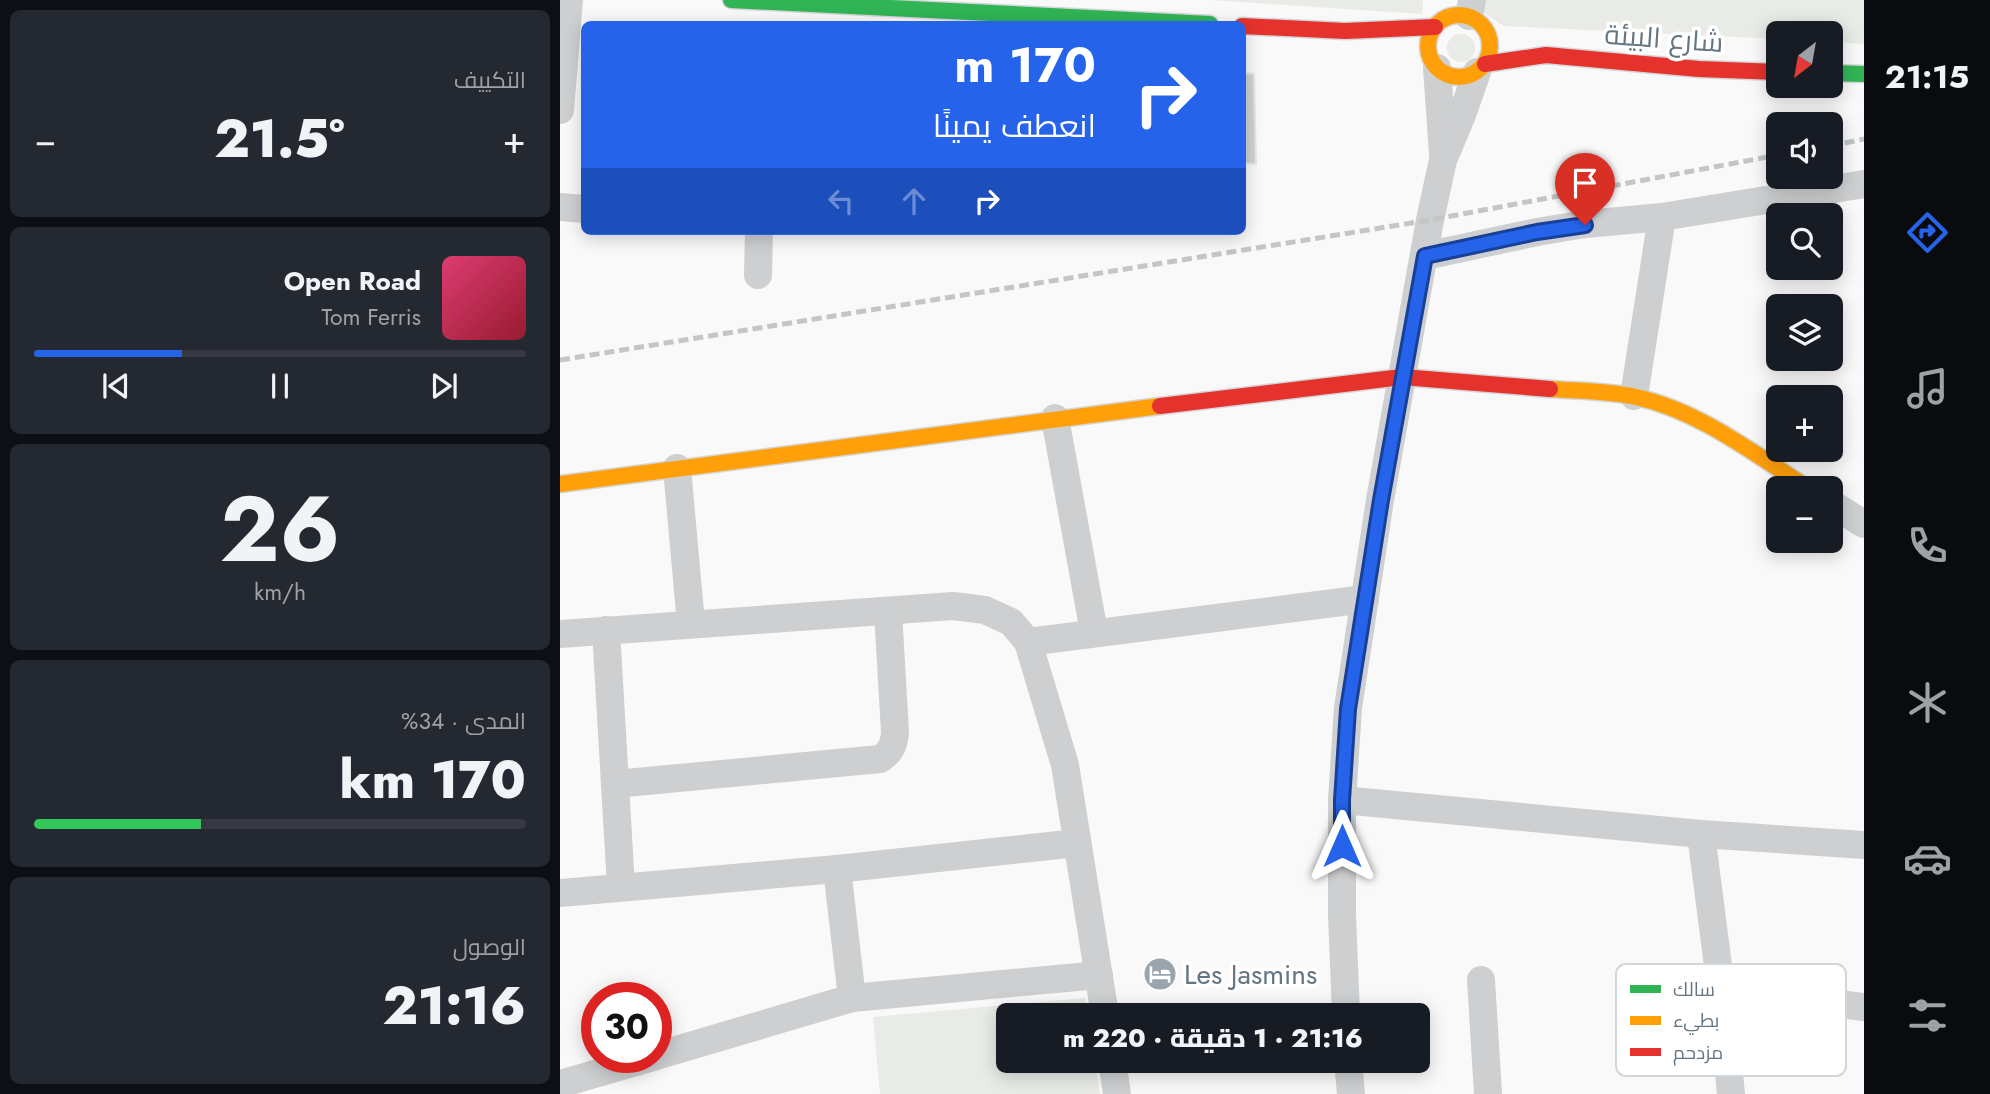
<!DOCTYPE html>
<html lang="ar">
<head>
<meta charset="utf-8">
<style>
  :root { --surface:#171b24; --page:#242831; --text:#f1f3f6; --muted:#9ea1a6; --line:#363941; --accent:#2563eb }
  body { margin:0; font-family:Jost,Cairo,sans-serif; background:var(--page); color:var(--text); direction:rtl; height:100vh; display:flex; flex-direction:column; font-size:26px; white-space:nowrap }
  * { box-sizing:border-box; margin:0 }
  p { font-size:23px; color:var(--muted) }
  .icon { flex:none; width:38px; height:38px; fill:none; stroke:currentColor; stroke-width:2; stroke-linecap:round; stroke-linejoin:round }
  .map { position:relative; flex:1; overflow:hidden; direction:ltr }
  .sheet { display:flex; flex-direction:column; gap:10px; padding:10px; background:#0d0f14; width:560px }
  .sheet>* { flex:none }
  .banner { position:absolute; left:21px; top:21px; width:665px; height:214px; border-radius:10px; box-shadow:0 4px 18px #0003; direction:rtl; background:#2563eb; color:#fff; overflow:hidden }
  .needle { width:46px; rotate:211deg }
  .buttons { position:absolute; left:1206px; top:21px; display:grid; gap:14px }
  .buttons a { display:grid; place-items:center; width:77px; height:77px; border-radius:10px; background:var(--surface); box-shadow:0 4px 18px #0003; font-size:35px }
  .speed { position:absolute; left:21px; top:982px; display:flex; gap:14px; font-size:35px; font-weight:700; text-align:center }
  .speed>* { display:grid; place-content:center; width:91px; height:91px; border-radius:50%; background:var(--surface); box-shadow:0 4px 18px #0003; line-height:1 }
  .speed .limit { border:10px solid #d22; background:#fff; color:#111 }
  .pin { position:absolute; display:grid; place-items:center; width:60px; height:60px; color:#fff; margin:-72px -30px; border-radius:50% 50% 50% 0; rotate:-45deg; box-shadow:0 0 7px #0007 }
  .pin .icon { rotate:45deg }
  .me { position:absolute; width:77px; margin:-38px; rotate:0deg; stroke-linejoin:round; filter:drop-shadow(0 0 5px #0008) }
  .turn { display:flex; align-items:center; gap:24px; height:147px; padding:0 35px; font-size:32px }
  .turn .icon { width:91px; height:91px; stroke-width:2.5 }
  .turn b { display:block; font-size:49px; line-height:60px }
  .lanes { display:flex; align-items:center; height:66px; padding:0 35px; background:#0003; justify-content:center; gap:35px; direction:ltr }
  .lanes .off { opacity:.35 }
  .big { font-size:52px; font-weight:800; line-height:1.1 }
  .sheet .widget { flex:1; display:flex; flex-direction:column; justify-content:center; gap:10px; min-width:0; padding:0 24px; border-radius:10px; background:var(--page) }
  .sheet .dial { align-items:center; gap:0 }
  .dial b { font-size:91px; line-height:1 }
  .song { display:flex; align-items:center; gap:21px }
  .cover { width:84px; height:84px; border-radius:10px; background:linear-gradient(135deg,hsl(340 70% 55%),hsl(350 70% 35%)) }
  .played { height:7px; border-radius:4px; background:linear-gradient(90deg,var(--accent) 30%,var(--line) 30%) }
  .keys { display:flex; justify-content:space-around; direction:ltr }
  .heat { display:flex; justify-content:space-between; align-items:center; font-size:38px; direction:ltr }
  .charge { height:10px; border-radius:5px; background:linear-gradient(90deg,#34c759 34%,var(--line) 0) }
  .trip { position:absolute; left:436px; top:1003px; width:434px; height:70px; border-radius:10px; background:var(--surface); box-shadow:0 4px 18px #0003; font-weight:800; line-height:70px; text-align:center; direction:rtl }
  main { display:flex; flex:1; min-height:0 }
  .tab-bar { display:flex; flex-direction:column; width:126px; justify-content:space-around; align-items:center; background:#090b0e; color:var(--muted) }
  .tab-bar .icon { width:49px; height:49px }
  .tab-bar .selected { color:var(--accent) }
  .tab-bar b { font-size:32px; color:var(--text) }
  .map>svg:first-child { display:block }
</style>
</head>
<body>
<main>
<nav class="tab-bar">
<b>21:15</b>
<svg class="icon selected" aria-label="directions" viewBox="0 0 24 24"><path d="M12 3l9 9-9 9-9-9zM9 14v-3h6M13 9l2 2-2 2"/></svg>
<svg class="icon" aria-label="music" viewBox="0 0 24 24"><path d="M9 18V5l10-2v13"/><circle cx="6" cy="18" r="3"/><circle cx="16" cy="16" r="3"/></svg>
<svg class="icon" aria-label="phone" viewBox="0 0 24 24"><path d="M5 4h4l2 5-3 2q2 4 5 5l2-3 5 2v4C11 20 4 13 5 4z"/></svg>
<svg class="icon" aria-label="climate" viewBox="0 0 24 24"><path d="M12 3v18M4 7l16 10M4 17L20 7"/></svg>
<svg class="icon" aria-label="car" viewBox="0 0 24 24"><path d="M5 17H2v-5l4-1 3-4h7l3 4 3 1v5h-3M9 17h6M6 11h13"/><circle cx="7" cy="17" r="2"/><circle cx="17" cy="17" r="2"/></svg>
<svg class="icon" aria-label="filters" viewBox="0 0 24 24"><path d="M4 7h16M4 17h16"/><circle cx="9" cy="7" r="2"/><circle cx="15" cy="17" r="2"/></svg>
</nav>
<div class="map">
<svg width="1304" height="1094" viewBox="0 0 1304 1094">
  <rect width="100%" height="100%" fill="#f9f9f9"/>
  <g fill="#e8ebe6">
    <polygon points="651,0 863,0 862,14"/>
    <polygon points="907,0 1304,0 1304,44 1271,42 1270,33 1218,33 1218,39 943,26"/>
    <circle cx="901" cy="48" r="14"/>
    <polygon points="525,998 528,1015 448,1015 448,1060 535,1061 540,1094 320,1094 313,1017"/>
  </g>
  <polygon fill="#d0d2d3" stroke="#e8e8e8" stroke-width="2" points="682,73 694,74 696,164 682,163"/>
  <g fill="none" stroke-linecap="round" stroke-linejoin="round">
    <defs>
      <g id="fast">
        <polyline points="171,0 650,24"/>
        <polyline points="1270,73 1304,74"/>
      </g>
      <g id="slow">
        <circle cx="899" cy="46" r="31"/>
        <path d="M 990,389 C 1017,391 1050,391 1076,397 C 1140,411 1194,454 1248,488"/>
        <polyline points="0,484 600,406"/>
      </g>
      <g id="jam">
        <polyline points="682,26 785,31 875,27"/>
        <polyline points="925,64 986,55 1139,69 1218,72"/>
        <polyline points="600,406 842,377 990,389"/>
      </g>
    </defs>
    <use href="#fast" stroke="#d5d6d7" stroke-width="19"/>
    <use href="#slow" stroke="#d5d6d7" stroke-width="19"/>
    <use href="#jam" stroke="#d5d6d7" stroke-width="19"/>
    <g stroke="#cecfd0" stroke-width="28">
      <polyline points="909,16 912,0"/>
      <polyline points="877,68 883,154"/>
      <polyline points="0,110 9,0"/>
      <polyline points="0,207 24,209"/>
      <polyline points="865,256 977,232 1025,224 1102,217 1304,184"/>
      <polyline points="198,275 199,231"/>
      <polyline points="1074,396 1102,217"/>
      <polyline points="495,418 534,632"/>
      <polyline points="117,468 131,624"/>
      <polyline points="1270,503 1304,524"/>
      <polyline points="46,630 61,887"/>
      <polyline points="0,634 393,606 425,610 451,622 468,642 505,765 545,1015"/>
      <polyline points="468,642 805,599"/>
      <path d="M 55,784 L 320,759 C 331,752 334,745 335,732 L 328,611"/>
      <polyline points="782,800 1141,834 1304,845"/>
      <polyline points="1141,834 1161,989 1171,1094"/>
      <polyline points="277,869 292,998"/>
      <polyline points="0,893 277,869 517,843"/>
      <polyline points="921,980 928,1094"/>
      <polyline points="1161,989 1304,1007"/>
      <polyline points="786,1015 782,915 782,800 788,708 820,500 870,220 883,160 902,115 917,72"/>
      <polyline points="96,1056 292,998 539,975"/>
      <polyline points="552,1060 557,1094"/>
      <polyline points="788,1060 791,1094"/>
      <polyline points="0,1084 93,1057"/>
    </g>
    <use href="#fast" stroke="#30b455" stroke-width="16"/>
    <use href="#slow" stroke="#ff9f0a" stroke-width="16"/>
    <use href="#jam" stroke="#e5322d" stroke-width="16"/>
    <g stroke="#c3c5c6" stroke-width="5" stroke-dasharray="10 5" stroke-linecap="butt">
      <polyline points="1270,146 1304,139"/>
      <polyline points="0,360 870,220 1218,155"/>
    </g>
  </g>
  <g fill="none" stroke-linecap="round" stroke-linejoin="round">
    <defs>
      <polyline id="route" points="782,846 782,800 788,709 821,500 865,256 977,232 1025,225"/>
    </defs>
    <use href="#route" stroke="#184099" stroke-width="18"/>
    <use href="#route" stroke="#2563eb" stroke-width="12"/>
  </g>
  <defs>
    <symbol id="hotel-disc" viewBox="-11 -11 22 22"><circle r="9.5" fill="#99a4ac" stroke="#fff"/><path d="M-6-4.5h1.5V1H6V5H4.5V3h-9V5H-6ZM-4 0a1.8 1.8 0 1 1 3.6 0ZM.5 0V-2.5h3Q6-2.5 6 0Z" fill="#fff"/></symbol>
  </defs>
  <g fill-rule="evenodd">
    <use href="#hotel-disc" x="581" y="955" width="38" height="38"/>
  </g>
  <g text-anchor="middle" stroke-width="7" stroke-linejoin="round" paint-order="stroke">
    <g font-size="28" fill="#657683" stroke="#fff">
      <text transform="translate(1104 38) rotate(4)" y="10">شارع البيئة</text>
    </g>
    <g font-size="28" fill="#657683" stroke="#fff" text-anchor="start">
      <text x="624" y="984">Les Jasmins</text>
    </g>
  </g>
  <rect x="1056" y="964" width="230" height="112" rx="10" fill="#fff" stroke="#d1d6da" stroke-width="2"/>
  <rect x="1070" y="985" width="31" height="8" fill="#30b455"/>
  <rect x="1070" y="1016" width="31" height="9" fill="#ff9f0a"/>
  <rect x="1070" y="1048" width="31" height="8" fill="#e5322d"/>
  <g font-size="19" fill="#657683">
    <text x="1113" y="996">سالك</text>
    <text x="1113" y="1027">بطيء</text>
    <text x="1113" y="1059">مزدحم</text>
  </g>
</svg>
<div class="buttons">
<a><svg class="needle" viewBox="-14 -14 28 28"><path d="M0-13l5 13h-10z" fill="#e53935"/><path d="M0 13l5-13h-10z" fill="#9ea1a6"/></svg></a>
<a><svg class="icon" aria-label="sound" viewBox="0 0 24 24"><path d="M4 9h4l5-4v14l-5-4H4zM17 9q2 3 0 6"/></svg></a>
<a><svg class="icon" aria-label="search" viewBox="0 0 24 24"><circle cx="10" cy="10" r="6"/><path d="M15 15l6 6"/></svg></a>
<a><svg class="icon" aria-label="layers" viewBox="0 0 24 24"><path d="M12 4l9 5-9 5-9-5zM3 14l9 5 9-5"/></svg></a>
<a>+</a>
<a>−</a>
</div>
<div class="speed"><div class="limit">30</div></div>
<div class="pin" style="left:1025px;top:225px;background:#d93025"><svg class="icon" aria-label="arrive" viewBox="0 0 24 24"><path d="M6 21V4h12l-3 4 3 4H6"/></svg></div>
<svg class="me" style="left:782px;top:846px" viewBox="-20 -20 40 40"><path d="M0-17L14 15 0 8-14 15z" fill="#2563eb" stroke="#fff" stroke-width="4"/></svg>
<div class="trip">21:16 · 1 دقيقة · 220 m</div>
<div class="banner">
<div class="turn"><svg class="icon" aria-label="right" viewBox="0 0 24 24"><path d="M7 20v-9h11M14 6l5 5-5 5"/></svg><div><b>170 m</b>انعطف يمينًا</div></div>
<div class="lanes"><svg class="icon off" aria-label="left" viewBox="0 0 24 24"><path d="M17 20v-9H6M10 6l-5 5 5 5"/></svg><svg class="icon off" aria-label="ahead" viewBox="0 0 24 24"><path d="M12 20V5M6 11l6-6 6 6"/></svg><svg class="icon" aria-label="right" viewBox="0 0 24 24"><path d="M7 20v-9h11M14 6l5 5-5 5"/></svg></div>
</div>
</div>
<section class="sheet">
<div class="widget"><p>التكييف</p>
<div class="heat"><a>−</a><b class="big">21.5°</b><a>+</a></div>
</div>
<div class="widget">
<div class="song"><i class="cover"></i><div><b>Open Road</b><p>Tom Ferris</p></div></div>
<div class="played"></div>
<div class="keys"><svg class="icon" aria-label="previous" viewBox="0 0 24 24"><path d="M18 5L8 12l10 7zM5 5v14"/></svg><svg class="icon" aria-label="pause" viewBox="0 0 24 24"><path d="M8 5v14M16 5v14"/></svg><svg class="icon" aria-label="next" viewBox="0 0 24 24"><path d="M6 5l10 7-10 7zM19 5v14"/></svg></div>
</div>
<div class="widget dial"><b>26</b><p>km/h</p></div>
<div class="widget"><p>المدى · 34%</p><b class="big">170 km</b><div class="charge"></div></div>
<div class="widget"><p>الوصول</p><b class="big">21:16</b></div>
</section>
</main>
</body>
</html>
